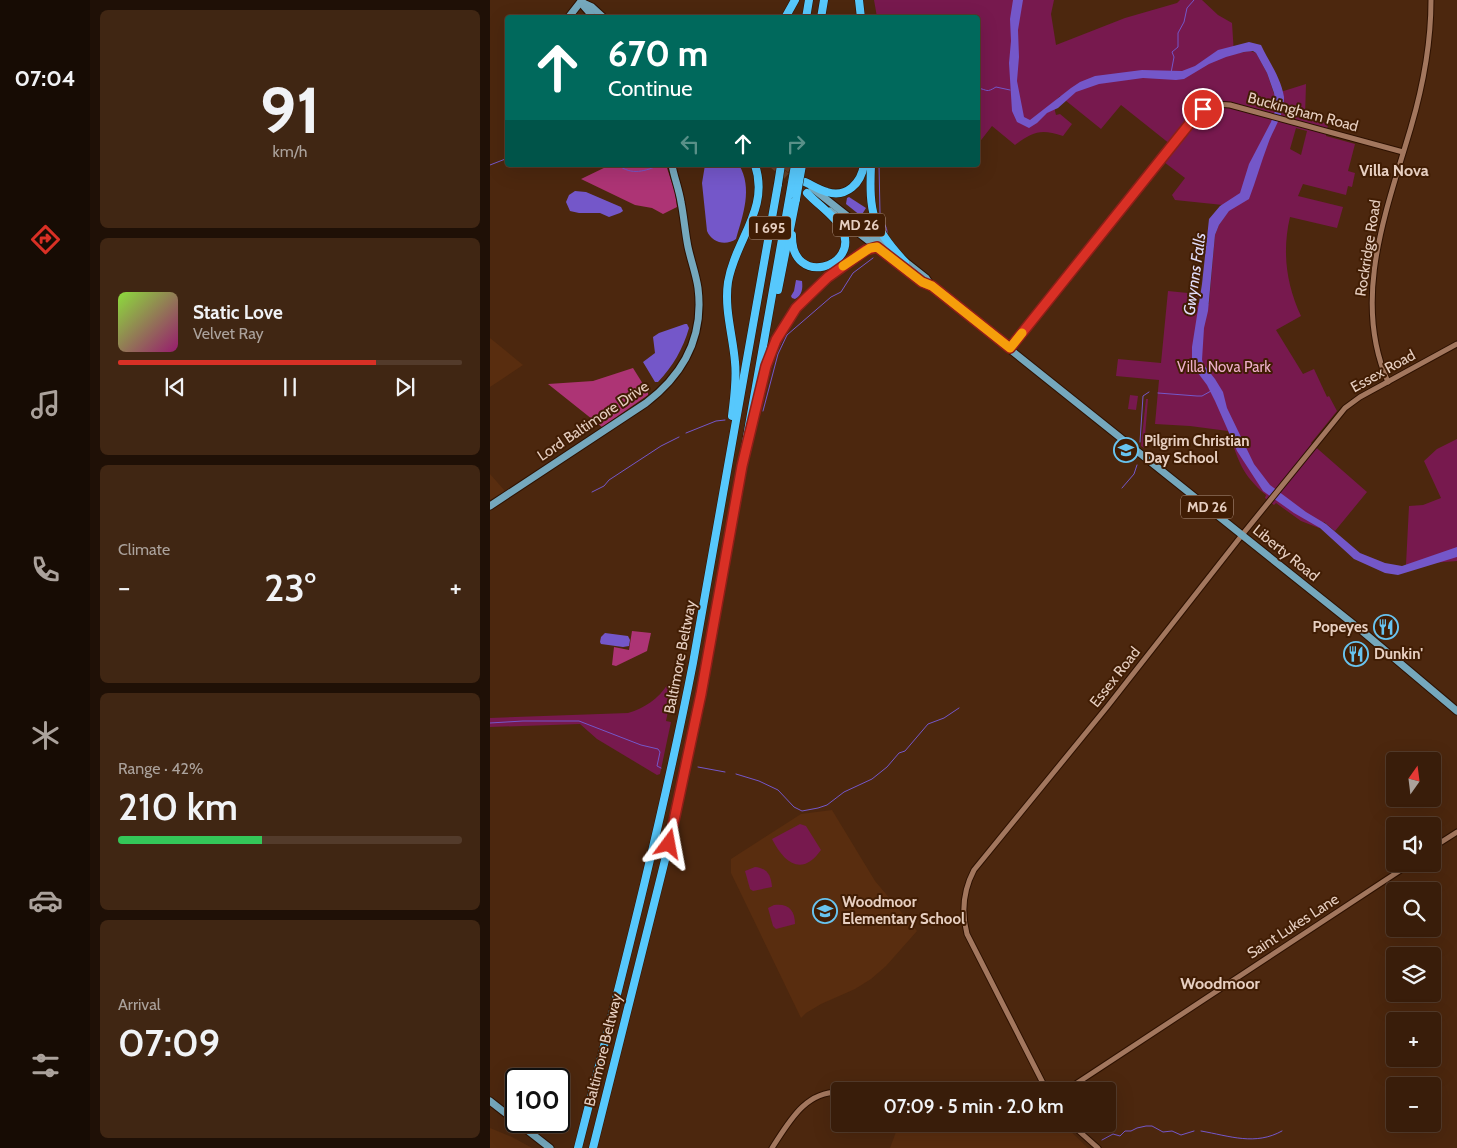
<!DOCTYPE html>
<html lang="en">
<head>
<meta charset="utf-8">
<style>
  :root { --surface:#391d0a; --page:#402613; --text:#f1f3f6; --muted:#aba29c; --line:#533b2b; --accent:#d93025 }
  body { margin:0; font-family:Cabin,sans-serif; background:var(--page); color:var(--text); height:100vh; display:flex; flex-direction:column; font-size:19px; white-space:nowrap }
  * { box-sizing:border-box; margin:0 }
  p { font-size:16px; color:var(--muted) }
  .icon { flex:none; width:28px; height:28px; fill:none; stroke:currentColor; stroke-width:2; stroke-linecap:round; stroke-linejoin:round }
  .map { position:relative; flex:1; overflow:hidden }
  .drawer { display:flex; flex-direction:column; gap:10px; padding:10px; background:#1f1006; width:400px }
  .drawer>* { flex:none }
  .guide { position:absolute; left:15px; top:15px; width:475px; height:152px; border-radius:5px; box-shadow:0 5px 20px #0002,0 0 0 1px var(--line); background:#00695c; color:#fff; overflow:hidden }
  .needle { width:32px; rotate:14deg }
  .controls { position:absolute; left:896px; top:752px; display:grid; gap:10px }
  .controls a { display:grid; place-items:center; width:55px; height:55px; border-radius:5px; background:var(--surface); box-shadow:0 5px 20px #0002,0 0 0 1px var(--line); font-size:25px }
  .speed { position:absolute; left:15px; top:1068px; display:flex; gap:10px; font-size:25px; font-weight:700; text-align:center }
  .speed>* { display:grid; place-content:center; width:65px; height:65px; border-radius:50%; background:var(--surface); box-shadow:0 5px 20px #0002,0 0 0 1px var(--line); line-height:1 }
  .speed .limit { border:2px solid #111; border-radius:8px; background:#fff; color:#111 }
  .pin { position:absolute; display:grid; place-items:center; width:42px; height:42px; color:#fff; margin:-21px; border:2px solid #fff; border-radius:50%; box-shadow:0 1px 5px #0007 }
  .me { position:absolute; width:55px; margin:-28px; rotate:13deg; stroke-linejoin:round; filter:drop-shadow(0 0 4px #0008) }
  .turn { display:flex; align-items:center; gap:18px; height:105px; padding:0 20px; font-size:22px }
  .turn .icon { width:65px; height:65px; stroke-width:2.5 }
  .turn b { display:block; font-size:35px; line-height:42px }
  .lanes { display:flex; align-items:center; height:48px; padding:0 20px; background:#0003; justify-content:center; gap:25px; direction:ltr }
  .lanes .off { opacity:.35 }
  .big { font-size:38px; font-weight:600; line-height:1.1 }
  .drawer .card { flex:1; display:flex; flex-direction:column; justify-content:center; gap:8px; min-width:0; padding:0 18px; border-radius:8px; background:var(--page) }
  .drawer .dial { align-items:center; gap:0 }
  .dial b { font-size:65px; line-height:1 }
  .song { display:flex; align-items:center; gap:15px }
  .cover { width:60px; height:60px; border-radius:8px; background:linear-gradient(135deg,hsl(90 70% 55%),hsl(320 70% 35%)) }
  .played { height:5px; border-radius:2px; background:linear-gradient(90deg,var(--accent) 75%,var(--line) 75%) }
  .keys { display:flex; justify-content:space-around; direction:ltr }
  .heat { display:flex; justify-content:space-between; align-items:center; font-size:28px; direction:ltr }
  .charge { height:8px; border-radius:4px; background:linear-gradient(90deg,#34c759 42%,var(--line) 0) }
  .trip { position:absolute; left:341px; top:1082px; width:285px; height:50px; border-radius:5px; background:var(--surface); box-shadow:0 5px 20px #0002,0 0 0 1px var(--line); font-weight:600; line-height:50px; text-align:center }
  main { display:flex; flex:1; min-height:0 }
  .dock { display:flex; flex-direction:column; width:90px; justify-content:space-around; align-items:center; background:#170c04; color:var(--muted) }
  .dock .icon { width:35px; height:35px }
  .dock .active { color:var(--accent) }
  .dock b { font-size:22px; color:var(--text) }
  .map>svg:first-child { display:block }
</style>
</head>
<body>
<main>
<nav class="dock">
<b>07:04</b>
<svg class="icon active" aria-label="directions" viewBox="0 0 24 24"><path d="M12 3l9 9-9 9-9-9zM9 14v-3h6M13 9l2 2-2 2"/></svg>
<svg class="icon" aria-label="music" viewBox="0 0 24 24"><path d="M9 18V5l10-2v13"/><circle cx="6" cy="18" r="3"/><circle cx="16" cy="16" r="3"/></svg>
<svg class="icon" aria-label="phone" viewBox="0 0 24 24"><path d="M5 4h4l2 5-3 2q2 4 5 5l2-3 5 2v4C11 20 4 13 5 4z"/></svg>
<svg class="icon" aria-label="climate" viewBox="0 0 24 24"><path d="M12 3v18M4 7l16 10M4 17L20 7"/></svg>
<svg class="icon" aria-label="car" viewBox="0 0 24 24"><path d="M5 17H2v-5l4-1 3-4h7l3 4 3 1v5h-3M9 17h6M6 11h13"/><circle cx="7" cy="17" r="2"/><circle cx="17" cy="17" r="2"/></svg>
<svg class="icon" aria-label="filters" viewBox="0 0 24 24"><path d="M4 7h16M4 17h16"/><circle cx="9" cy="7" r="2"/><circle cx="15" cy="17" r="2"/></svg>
</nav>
<section class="drawer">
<div class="card dial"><b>91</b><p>km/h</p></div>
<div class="card">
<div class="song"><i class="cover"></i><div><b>Static Love</b><p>Velvet Ray</p></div></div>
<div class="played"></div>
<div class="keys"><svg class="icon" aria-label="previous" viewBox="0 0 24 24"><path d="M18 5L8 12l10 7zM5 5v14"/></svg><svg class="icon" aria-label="pause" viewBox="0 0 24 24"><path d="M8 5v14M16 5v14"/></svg><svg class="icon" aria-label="next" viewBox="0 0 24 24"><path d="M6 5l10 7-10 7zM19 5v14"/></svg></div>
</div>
<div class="card"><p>Climate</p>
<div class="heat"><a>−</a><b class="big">23°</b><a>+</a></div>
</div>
<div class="card"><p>Range · 42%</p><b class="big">210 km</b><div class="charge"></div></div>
<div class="card"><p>Arrival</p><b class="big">07:09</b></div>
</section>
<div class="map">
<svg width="967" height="1148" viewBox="0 0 967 1148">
  <rect width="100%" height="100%" fill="#4c270e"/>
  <g fill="#592d0f">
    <polygon points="0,338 33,365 0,387"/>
    <polygon points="0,474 15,491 0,500"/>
    <polygon points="342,810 385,881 427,931 396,966 381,979 365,989 331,1004 316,1013 311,1018 241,873 241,859 311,814"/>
    <polygon points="409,1124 573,1124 598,1148 400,1148"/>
    <polygon points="0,1128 22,1137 42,1148 0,1148"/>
  </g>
  <g fill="#77194e" fill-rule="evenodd">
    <path d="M 384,0 L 564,0 L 561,14 L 566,45 L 635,18 L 687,3 L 690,0 L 712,0 L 728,15 L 742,23 L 744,54 L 760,51 L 766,53 L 777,73 L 784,94 L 816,84 L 815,117 L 838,124 L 836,136 L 865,144 L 858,171 L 865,173 L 862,187 L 858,186 L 856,195 L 813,184 L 808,196 L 853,207 L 847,228 L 800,217 C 792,251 796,284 811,316 L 786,330 L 813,374 L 824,369 L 837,397 L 839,396 L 847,411 L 821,443 L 877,492 L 845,531 L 834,522 L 829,528 L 811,521 L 786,503 L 784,505 L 775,498 L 776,495 C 751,474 749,461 738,431 L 700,426 L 665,424 L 669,380 L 626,376 L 628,359 L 671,363 L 678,291 L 708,294 L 707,303 L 719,304 L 725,235 L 729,225 L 739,210 L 733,205 L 685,200 L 682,195 L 695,178 L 674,162 L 685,148 L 631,105 L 611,129 L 570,96 L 563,103 L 566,115 L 570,114 L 582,124 L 573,136 C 551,129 544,131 525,145 L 502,126 L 488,144 L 488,18 L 387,17 ZM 806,128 L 817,131 L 811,155 L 800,149 Z"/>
    <polygon points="640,395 648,396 646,410 638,409"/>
    <polygon points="656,399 658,399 654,448 651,446"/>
    <polygon points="967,439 967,561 916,565 919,506 933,505 951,498 934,461 947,449"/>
    <path d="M 178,684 L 183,687 L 176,721 L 181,722 L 170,774 L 167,775 L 107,739 L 90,724 L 0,727 L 0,718 L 138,713 C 155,708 168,699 178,684 Z"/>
    <path d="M 310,824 L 316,826 L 331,850 C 312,877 294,863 282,839 Z"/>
    <path d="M 265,867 C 277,868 281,875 282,887 L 263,891 L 260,889 L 255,871 Z"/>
    <path d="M 284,905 C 298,903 305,910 305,924 L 286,929 L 283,926 L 278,908 Z"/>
  </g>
  <g fill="#ad3475">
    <polygon points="120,165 176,165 185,192 187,207 173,214 162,208 145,205 91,179"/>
    <polygon points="143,368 158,392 158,395 112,427 58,384 103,381"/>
    <polygon points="142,631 161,633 157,651 126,666 122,665 124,647 139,650"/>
  </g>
  <g fill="#7457c9">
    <path d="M 523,0 L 533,0 L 528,30 L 529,57 L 527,81 L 534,117 L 540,120 L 581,88 L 590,82 L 605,76 L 652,70 L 692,71 L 705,66 L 728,50 L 759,42 L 771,45 C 779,62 791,78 794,97 C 795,114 783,129 778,144 C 771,162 766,181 759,199 L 739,211 L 729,225 L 725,235 L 718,311 L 714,328 L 712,360 L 714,365 L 725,379 L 733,392 L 737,408 L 764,464 L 780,485 L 816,512 L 836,524 L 870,553 L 895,563 L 912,566 L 967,547 L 967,557 L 908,575 L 895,573 L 864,559 L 830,528 L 804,513 L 773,491 L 747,451 L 725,401 L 717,385 L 705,369 L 702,361 L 702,347 L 712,284 L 719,219 L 730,206 L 750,193 L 759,164 L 781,122 L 785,111 L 786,103 L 784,93 L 777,73 L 766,53 L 763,51 L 754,52 L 736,57 L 719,64 L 694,79 L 686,80 L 653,78 L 609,84 L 586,92 L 568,108 L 557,113 L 547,123 L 539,128 L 527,122 L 522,111 L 519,63 L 521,41 L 520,19 Z"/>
    <path d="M 215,165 L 249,165 C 263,188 253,215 246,239 C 236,246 222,243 217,231 L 212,183 Z"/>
    <polygon points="85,191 96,192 131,207 133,211 130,213 119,217 110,213 89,213 80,211 76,202 79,195"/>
    <polygon points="359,197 376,208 371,216 356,204 357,198"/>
    <path d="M 306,280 L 312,281 C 313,289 312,295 305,299 L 302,298 L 301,296 L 304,291 Z"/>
    <path d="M 195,324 L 197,324 L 199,328 C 193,349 183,366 168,382 L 165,382 L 153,362 L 165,353 L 163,337 L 169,333 Z"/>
    <polygon points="115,633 138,636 140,640 139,646 133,647 111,644 110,642 111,637"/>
  </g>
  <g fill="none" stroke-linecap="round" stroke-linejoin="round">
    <g stroke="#7457c9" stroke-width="1">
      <polyline points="681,73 684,57 682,52 688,47 688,33 694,22 697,8 704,0"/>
      <path d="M 488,88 C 498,90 496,93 506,87 L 520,90"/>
      <polyline points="0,165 18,158"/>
      <path d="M 128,165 C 142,176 155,171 170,165"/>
      <path d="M 389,165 L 390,213 C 391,221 398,226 397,234"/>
      <polyline points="668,393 707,396 712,396 721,391"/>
      <polyline points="273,411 288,354 297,335 341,297 351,292 363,273 383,258"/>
      <polyline points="196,433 226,421 235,420"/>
      <polyline points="650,442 653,396 659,392"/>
      <polyline points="632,488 644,474 647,465"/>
      <polyline points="102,492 114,486 119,480 171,446 189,437"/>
      <polyline points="0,723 33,721 89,721 151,745 168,749 170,752 167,766 171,768"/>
      <polyline points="208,767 235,772"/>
      <polyline points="246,774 269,781 288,790 304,807 312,811 328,808 337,805 354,792 382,779 397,767 409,753 415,751 438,724 454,718 469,708"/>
      <path d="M 711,1131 C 740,1136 765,1146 792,1131"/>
      <polyline points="612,1140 623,1134 630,1136 635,1131 641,1131 647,1128 656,1126 662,1126 673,1132 682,1131 691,1135 704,1131"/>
    </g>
    <g stroke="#634029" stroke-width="7" stroke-dasharray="7 3.5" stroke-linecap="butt">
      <polyline points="283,165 306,184"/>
      <polyline points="295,165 306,175"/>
    </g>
    <defs>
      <g id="minor">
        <path d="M 520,348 L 700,123 C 711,110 721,102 740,105 L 913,152"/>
        <path d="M 898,382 C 861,299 897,209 921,127 C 933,86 941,43 941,0"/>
        <polyline points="942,848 967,832"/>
        <path d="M 557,1091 L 477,934 C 471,911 473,891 484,870 L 617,707 L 752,535 L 855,408 L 870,397 L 967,344"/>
        <polyline points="575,1091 920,864"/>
        <polyline points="581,1124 608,1148"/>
        <path d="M 282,1148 C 299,1122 315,1091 350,1092"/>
      </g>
      <g id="major">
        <polyline points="91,2 102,7 114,18"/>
        <polyline points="91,3 104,18"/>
        <polyline points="78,18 92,0"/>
        <polyline points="322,188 436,278 442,287 872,631 967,711"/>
        <polyline points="340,211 432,282 442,286"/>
        <path d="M 0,506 L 156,403 C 194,374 214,336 208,288 C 206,274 201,261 198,247 C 195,232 194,217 191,202 C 189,189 184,177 182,165"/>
        <polyline points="0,1101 60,1148"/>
      </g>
      <g id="highway">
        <polyline points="369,0 371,18"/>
        <polyline points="295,18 305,0"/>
        <polyline points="316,18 319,0"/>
        <polyline points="331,18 334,0"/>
        <path d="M 381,165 C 379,213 382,227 415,262"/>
        <path d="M 315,182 C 322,185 329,190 337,192 C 357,198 371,183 374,165"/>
        <path d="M 302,235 C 301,289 371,267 352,229 C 346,217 327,204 317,193"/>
        <polyline points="288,290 306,199"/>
        <path d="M 271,387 C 287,329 307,298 357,263 C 366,257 375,248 387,247"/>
        <path d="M 242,416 C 244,398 247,381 245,362 C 243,336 234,309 238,282 C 245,240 280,209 265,165"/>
        <path d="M 88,1148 C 129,987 171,826 203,663 L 288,184"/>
        <polyline points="103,1148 179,844 209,708 300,194"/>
      </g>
    </defs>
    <use href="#minor" stroke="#2d1101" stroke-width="7"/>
    <use href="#major" stroke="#2d1101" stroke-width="9"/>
    <use href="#highway" stroke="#2d1101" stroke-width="9"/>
    <use href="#minor" stroke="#a3775e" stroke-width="5"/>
    <use href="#major" stroke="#75a8bd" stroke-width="7"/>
    <use href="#highway" stroke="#57c8fc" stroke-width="8"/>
    <defs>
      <g id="highway-bridge">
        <polyline points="288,184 291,165"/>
        <polyline points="300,194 305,165"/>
        <polyline points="306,199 312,165"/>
      </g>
    </defs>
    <use href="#highway-bridge" stroke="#2d1101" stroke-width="9" stroke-linecap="butt"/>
    <use href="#highway-bridge" stroke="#57c8fc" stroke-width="8"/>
  </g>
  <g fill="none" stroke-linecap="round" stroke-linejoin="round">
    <defs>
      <polyline id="route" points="179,844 211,694 252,466 276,366 286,340 306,308 338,277 376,250 387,247 432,282 442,286 520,348 700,123 713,109"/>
    </defs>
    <use href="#route" stroke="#8d1f18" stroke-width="12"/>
    <use href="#route" stroke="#d93025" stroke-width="9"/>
    <polyline stroke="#f59e0b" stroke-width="9" points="353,266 380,248 387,247 432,282 442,286 520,348 532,333"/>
  </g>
  <defs>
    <symbol id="school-ring" viewBox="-11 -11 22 22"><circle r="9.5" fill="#411d04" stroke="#68c4f0" stroke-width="1.5"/><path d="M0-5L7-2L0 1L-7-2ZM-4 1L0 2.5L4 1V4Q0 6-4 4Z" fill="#68c4f0"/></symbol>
    <symbol id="restaurant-ring" viewBox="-11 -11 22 22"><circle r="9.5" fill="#411d04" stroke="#68c4f0" stroke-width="1.5"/><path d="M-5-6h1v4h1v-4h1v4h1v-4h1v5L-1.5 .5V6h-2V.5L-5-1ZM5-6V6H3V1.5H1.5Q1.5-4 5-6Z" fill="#68c4f0"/></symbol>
  </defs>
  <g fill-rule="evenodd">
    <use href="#school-ring" x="622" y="436" width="28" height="28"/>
    <use href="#restaurant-ring" x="882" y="613" width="28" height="28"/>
    <use href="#restaurant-ring" x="852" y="640" width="28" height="28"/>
    <use href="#school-ring" x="321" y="897" width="28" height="28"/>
  </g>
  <g text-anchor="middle" stroke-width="4" stroke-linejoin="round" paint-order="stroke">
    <g fill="#411d04" stroke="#b59a88" stroke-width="1">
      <rect x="343" y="213.5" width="52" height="23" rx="4"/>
      <rect x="259" y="216.5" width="42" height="23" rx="4"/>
      <rect x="691" y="495.5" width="52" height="23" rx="4"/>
    </g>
    <g font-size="14" font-weight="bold" fill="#e7cfc1">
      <text x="369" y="230">MD 26</text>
      <text x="280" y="233">I 695</text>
      <text x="717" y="512">MD 26</text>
    </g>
    <g font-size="15" fill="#e7cfc1" stroke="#411d04">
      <text transform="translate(813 112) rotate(15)" y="5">Buckingham Road</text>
      <text transform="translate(878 248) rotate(-81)" y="5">Rockridge Road</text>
      <text transform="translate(893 371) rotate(-29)" y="5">Essex Road</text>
      <text transform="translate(103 421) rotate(-34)" y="5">Lord Baltimore Drive</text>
      <text transform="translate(796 553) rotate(39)" y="5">Liberty Road</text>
      <text transform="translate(190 657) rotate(-79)" y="5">Baltimore Beltway</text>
      <text transform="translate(625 677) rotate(-52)" y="5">Essex Road</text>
      <text transform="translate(803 926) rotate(-33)" y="5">Saint Lukes Lane</text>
      <text transform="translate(113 1050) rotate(-76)" y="5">Baltimore Beltway</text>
    </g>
    <g font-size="15" fill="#edafca" stroke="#411d04">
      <text x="734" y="372">Villa Nova Park</text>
    </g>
    <g font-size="15" font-weight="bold" fill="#e7cfc1" stroke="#411d04" text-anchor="start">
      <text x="654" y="446">Pilgrim Christian<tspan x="654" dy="17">Day School</tspan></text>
      <text x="878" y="632" text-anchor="end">Popeyes</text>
      <text x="884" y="659">Dunkin'</text>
      <text x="352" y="907">Woodmoor<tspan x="352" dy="17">Elementary School</tspan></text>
    </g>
    <g font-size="16" font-weight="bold" fill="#e7cfc1" stroke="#411d04">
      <text x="904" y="176">Villa Nova</text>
      <text x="730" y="989">Woodmoor</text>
    </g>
    <g font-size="16" font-style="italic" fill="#e1ddfa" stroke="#411d04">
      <text transform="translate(704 274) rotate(-82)" y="6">Gwynns Falls</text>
    </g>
  </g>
</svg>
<div class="controls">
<a><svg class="needle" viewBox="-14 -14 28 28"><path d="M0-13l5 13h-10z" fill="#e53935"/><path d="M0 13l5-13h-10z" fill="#aba29c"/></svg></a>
<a><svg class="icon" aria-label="sound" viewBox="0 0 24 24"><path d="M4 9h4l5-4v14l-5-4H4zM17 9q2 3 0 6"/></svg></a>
<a><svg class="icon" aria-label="search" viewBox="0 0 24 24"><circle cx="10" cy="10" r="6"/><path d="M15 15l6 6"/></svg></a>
<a><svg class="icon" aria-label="layers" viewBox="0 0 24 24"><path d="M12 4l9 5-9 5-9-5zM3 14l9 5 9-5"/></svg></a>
<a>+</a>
<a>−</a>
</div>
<div class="speed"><div class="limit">100</div></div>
<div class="pin" style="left:713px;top:109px;background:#d93025"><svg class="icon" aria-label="arrive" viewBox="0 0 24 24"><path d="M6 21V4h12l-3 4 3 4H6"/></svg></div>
<svg class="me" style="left:179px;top:844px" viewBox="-20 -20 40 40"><path d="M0-17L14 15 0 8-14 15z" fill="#d93025" stroke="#fff" stroke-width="4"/></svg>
<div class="trip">07:09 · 5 min · 2.0 km</div>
<div class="guide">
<div class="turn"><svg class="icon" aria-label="ahead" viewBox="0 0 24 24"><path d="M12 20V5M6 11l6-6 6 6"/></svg><div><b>670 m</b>Continue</div></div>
<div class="lanes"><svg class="icon off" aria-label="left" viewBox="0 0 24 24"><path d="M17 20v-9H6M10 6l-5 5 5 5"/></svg><svg class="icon" aria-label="ahead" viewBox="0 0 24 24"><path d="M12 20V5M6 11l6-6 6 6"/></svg><svg class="icon off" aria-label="right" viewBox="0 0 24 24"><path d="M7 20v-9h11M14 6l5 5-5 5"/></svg></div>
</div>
</div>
</main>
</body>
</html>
